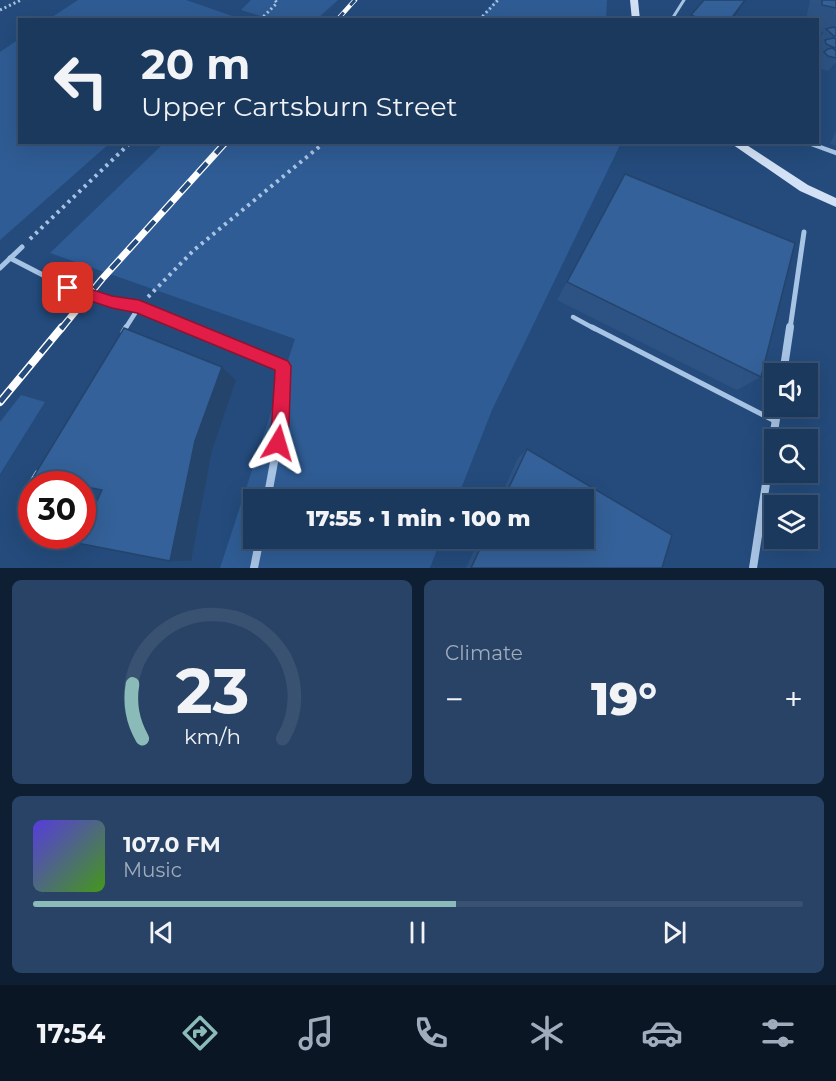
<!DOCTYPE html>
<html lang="en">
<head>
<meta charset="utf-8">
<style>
  :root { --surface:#1b385d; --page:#284366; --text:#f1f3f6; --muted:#a0acbc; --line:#395272; --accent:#8bbbb9 }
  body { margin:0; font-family:Montserrat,sans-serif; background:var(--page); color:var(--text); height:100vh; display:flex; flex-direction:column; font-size:22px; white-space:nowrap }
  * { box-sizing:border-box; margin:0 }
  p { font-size:20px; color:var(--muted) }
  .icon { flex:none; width:33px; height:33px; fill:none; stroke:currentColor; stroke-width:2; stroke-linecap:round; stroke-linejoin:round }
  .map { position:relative; height:568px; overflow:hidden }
  .side { display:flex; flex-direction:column; gap:12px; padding:12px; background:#0f1f33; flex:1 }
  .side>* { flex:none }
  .banner { position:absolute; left:18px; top:18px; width:801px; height:126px; border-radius:0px; box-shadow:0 6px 24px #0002,0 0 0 2px var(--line); background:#1b385d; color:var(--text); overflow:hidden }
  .buttons { position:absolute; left:764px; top:363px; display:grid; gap:12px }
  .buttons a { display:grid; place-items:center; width:54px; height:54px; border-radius:0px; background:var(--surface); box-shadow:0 6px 24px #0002,0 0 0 2px var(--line); font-size:30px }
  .speed { position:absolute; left:18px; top:471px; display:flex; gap:12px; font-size:30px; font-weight:700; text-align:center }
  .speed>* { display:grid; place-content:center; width:78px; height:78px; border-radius:50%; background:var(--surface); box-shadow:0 6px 24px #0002,0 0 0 2px var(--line); line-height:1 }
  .speed .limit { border:9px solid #d22; background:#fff; color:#111 }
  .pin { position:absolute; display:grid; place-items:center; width:51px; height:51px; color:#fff; margin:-26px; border-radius:12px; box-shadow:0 3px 9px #0006 }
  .me { position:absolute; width:66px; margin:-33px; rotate:7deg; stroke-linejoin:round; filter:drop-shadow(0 0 4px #0008) }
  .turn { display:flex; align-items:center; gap:21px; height:126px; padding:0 24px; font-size:27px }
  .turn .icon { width:78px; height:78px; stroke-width:2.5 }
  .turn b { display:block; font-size:42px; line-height:51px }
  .big { font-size:45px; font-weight:800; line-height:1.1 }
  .side .card { flex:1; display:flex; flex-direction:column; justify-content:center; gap:9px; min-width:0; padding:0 21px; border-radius:9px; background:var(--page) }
  .side .dial { align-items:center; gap:0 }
  .dial svg { height:156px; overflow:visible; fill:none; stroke:var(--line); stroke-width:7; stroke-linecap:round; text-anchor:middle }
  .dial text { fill:var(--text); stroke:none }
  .song { display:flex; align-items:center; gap:18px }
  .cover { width:72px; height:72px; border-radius:9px; background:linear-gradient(135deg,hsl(250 70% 55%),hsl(100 70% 35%)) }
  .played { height:6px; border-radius:3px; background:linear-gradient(90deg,var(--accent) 55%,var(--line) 55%) }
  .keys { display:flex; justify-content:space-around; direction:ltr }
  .heat { display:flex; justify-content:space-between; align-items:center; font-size:33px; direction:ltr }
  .side .tiles { flex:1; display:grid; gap:12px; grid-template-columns:1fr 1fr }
  .card:last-child { grid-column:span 2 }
  .trip { position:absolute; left:243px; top:489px; width:351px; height:60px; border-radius:0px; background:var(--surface); box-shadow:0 6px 24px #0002,0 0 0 2px var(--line); font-weight:800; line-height:60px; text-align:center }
  .menu { display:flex; height:96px; justify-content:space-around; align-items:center; background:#0b1625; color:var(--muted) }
  .menu .icon { width:42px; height:42px }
  .menu .active { color:var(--accent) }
  .menu b { font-size:27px; color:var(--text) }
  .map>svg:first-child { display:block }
</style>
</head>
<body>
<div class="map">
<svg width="836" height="568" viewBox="0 0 836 568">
  <rect width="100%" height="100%" fill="#244b7c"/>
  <g fill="#2f5c94">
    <polygon points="78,0 186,0 241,19 49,19"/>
    <polygon points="251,0 338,0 317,19 271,19 241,10"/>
    <polygon points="495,0 607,0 606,19 480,19"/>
    <polygon points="19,39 20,142 110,143 0,240 0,52"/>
    <polygon points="164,143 621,143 492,410 457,499 254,500 254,538 441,539 430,568 220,568 295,339 50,253"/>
    <polygon points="21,395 45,402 0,474 0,422"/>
  </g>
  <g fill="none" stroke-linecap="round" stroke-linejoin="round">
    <g stroke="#a8c4e5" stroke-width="3" stroke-dasharray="2 3" stroke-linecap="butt">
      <polyline points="0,10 21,0"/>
      <polyline points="260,20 277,3 275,0"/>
      <polyline points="479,20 498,0"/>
    </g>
    <g stroke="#a8c4e5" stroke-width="4" stroke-dasharray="3 4.5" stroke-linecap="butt">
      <polyline points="30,239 131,142"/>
      <polyline points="148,297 194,250 325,142"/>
    </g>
    <g stroke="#a8c4e5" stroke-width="3">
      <polyline points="636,19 651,20"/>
      <polyline points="663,20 672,19 684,0"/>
      <polyline points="806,142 810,143"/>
    </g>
    <g stroke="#a8c4e5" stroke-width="4.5">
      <polyline points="806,142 836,153"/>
      <polyline points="573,317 595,329"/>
      <polyline points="125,329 139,307"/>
    </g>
    <g stroke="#a8c4e5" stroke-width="5">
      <polyline points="592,327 775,421"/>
      <polyline points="123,332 126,327"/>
      <polyline points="28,488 37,473"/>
    </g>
    <g stroke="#a8c4e5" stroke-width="5">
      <polyline points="10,258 68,288 112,302 139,307 192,329"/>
      <polyline points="0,268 22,247"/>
      <polyline points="790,329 804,232"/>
    </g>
    <g stroke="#a8c4e5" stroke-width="8">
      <polyline points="188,327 283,366 281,424 267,500"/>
      <polyline points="783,374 790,327"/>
      <polyline points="254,568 260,538"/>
      <polyline points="753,568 778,406"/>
    </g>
    <g fill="#d2e1f5" fill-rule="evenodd">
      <polygon points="630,0 638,0 640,20 632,20"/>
      <polygon points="729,142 742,142 808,185 836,198 836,207 800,191"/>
    </g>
    <defs>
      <polyline id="rail-far2" points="337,20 355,0"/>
      <polyline id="rail-far1" points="61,329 102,279 226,142"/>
      <polyline id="rail" points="0,402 62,327"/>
    </defs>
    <use href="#rail-far2" stroke="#fff" stroke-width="4.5"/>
    <use href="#rail-far1" stroke="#fff" stroke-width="7"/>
    <use href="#rail" stroke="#fff" stroke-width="8"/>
    <use href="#rail-far2" stroke="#244b7c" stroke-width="3" stroke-dasharray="10" stroke-linecap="butt"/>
    <use href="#rail-far1" stroke="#244b7c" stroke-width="4.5" stroke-dasharray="13" stroke-linecap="butt"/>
    <use href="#rail" stroke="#244b7c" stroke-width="5" stroke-dasharray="16" stroke-linecap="butt"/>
  </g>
  <g fill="#2d5384">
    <polygon points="810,0 836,0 836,62 828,71 818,68 818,61 820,58 818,57 818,49 821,45 818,42 818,40 824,32 818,31 818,20 806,20"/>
    <polygon points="691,15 737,15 733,20 688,20"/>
    <polygon points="836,131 836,146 830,144"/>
    <polygon points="625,174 761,377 737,390 557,300"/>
    <polygon points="527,449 662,568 466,568 480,538 584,538 584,500 499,500 518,458"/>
  </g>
  <g fill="#24446b">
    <polygon points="745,0 733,20 730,20"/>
    <polygon points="222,367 236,380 212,450 191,561 170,561 195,441"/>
  </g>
  <g fill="#346199" stroke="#24446b" stroke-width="1.5">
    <polygon points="704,0 745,0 730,20 703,20 691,15"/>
    <polygon points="822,0 836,0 836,8 822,5"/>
    <polygon points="833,27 836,28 836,36 834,36 826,29"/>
    <polygon points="833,38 836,39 836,48 835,48 826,44 825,40"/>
    <polygon points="832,48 836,51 836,58 828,56 824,52 828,49"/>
    <polygon points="625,174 795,243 761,377 567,282"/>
    <polygon points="124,328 222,367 195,441 170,561 77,543 81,536 82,536 82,532 102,490 82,486 82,484 75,484 34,476"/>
    <polygon points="527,449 672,535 662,568 471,568 485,538 584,538 584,500 503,500"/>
  </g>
  <path fill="#e11d48" stroke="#92132f" stroke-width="1.5" d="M 68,282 L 112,296 L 139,300 L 288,361 L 291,366 L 289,424 L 284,449 L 278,451 L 272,449 C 269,442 275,383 275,370 L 137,313 L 112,308 L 63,292 L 61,288 L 63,283 Z"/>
</svg>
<div class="buttons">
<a><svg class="icon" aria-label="sound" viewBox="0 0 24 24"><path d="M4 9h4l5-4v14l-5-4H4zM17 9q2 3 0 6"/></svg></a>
<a><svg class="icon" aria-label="search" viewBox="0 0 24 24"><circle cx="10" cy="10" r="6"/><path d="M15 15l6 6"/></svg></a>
<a><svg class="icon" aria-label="layers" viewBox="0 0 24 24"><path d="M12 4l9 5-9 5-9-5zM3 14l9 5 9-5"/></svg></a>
</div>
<div class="speed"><div class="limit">30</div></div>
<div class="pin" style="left:68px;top:288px;background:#d93025"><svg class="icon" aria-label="arrive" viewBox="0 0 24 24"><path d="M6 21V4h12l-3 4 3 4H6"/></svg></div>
<svg class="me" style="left:278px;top:443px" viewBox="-20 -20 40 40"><path d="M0-17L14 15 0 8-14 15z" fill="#e11d48" stroke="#fff" stroke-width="4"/></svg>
<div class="trip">17:55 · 1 min · 100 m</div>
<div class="banner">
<div class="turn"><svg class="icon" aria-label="left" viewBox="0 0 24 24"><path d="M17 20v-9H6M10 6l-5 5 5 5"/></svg><div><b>20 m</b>Upper Cartsburn Street</div></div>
</div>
</div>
<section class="side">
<div class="tiles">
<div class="card dial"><svg viewBox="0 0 100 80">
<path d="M14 69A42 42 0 1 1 86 69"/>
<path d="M14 69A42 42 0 0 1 9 41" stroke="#8bbbb9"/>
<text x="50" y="56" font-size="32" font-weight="700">23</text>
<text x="50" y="72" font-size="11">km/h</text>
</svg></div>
<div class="card"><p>Climate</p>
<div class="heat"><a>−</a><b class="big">19°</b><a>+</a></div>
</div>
<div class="card">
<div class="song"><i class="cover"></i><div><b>107.0 FM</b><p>Music</p></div></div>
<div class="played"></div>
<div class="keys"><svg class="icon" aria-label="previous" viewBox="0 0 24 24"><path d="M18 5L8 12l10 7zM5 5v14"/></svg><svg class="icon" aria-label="pause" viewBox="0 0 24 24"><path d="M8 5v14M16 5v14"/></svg><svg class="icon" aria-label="next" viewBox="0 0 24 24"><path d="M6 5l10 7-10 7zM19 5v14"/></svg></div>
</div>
</div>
</section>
<nav class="menu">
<b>17:54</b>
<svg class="icon active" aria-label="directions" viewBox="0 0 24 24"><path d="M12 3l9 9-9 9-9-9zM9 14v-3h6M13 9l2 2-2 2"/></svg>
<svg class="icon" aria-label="music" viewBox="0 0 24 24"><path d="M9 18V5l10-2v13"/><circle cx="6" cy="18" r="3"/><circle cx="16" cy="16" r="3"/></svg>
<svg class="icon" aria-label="phone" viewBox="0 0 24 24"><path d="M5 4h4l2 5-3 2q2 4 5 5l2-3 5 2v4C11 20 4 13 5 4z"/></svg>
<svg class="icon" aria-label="climate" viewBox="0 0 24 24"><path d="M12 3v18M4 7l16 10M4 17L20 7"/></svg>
<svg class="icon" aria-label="car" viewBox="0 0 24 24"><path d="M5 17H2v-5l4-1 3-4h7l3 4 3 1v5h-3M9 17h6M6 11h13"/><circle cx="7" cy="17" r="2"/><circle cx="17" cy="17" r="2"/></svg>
<svg class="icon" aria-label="filters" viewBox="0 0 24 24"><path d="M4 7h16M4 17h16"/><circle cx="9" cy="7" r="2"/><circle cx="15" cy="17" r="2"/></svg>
</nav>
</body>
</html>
